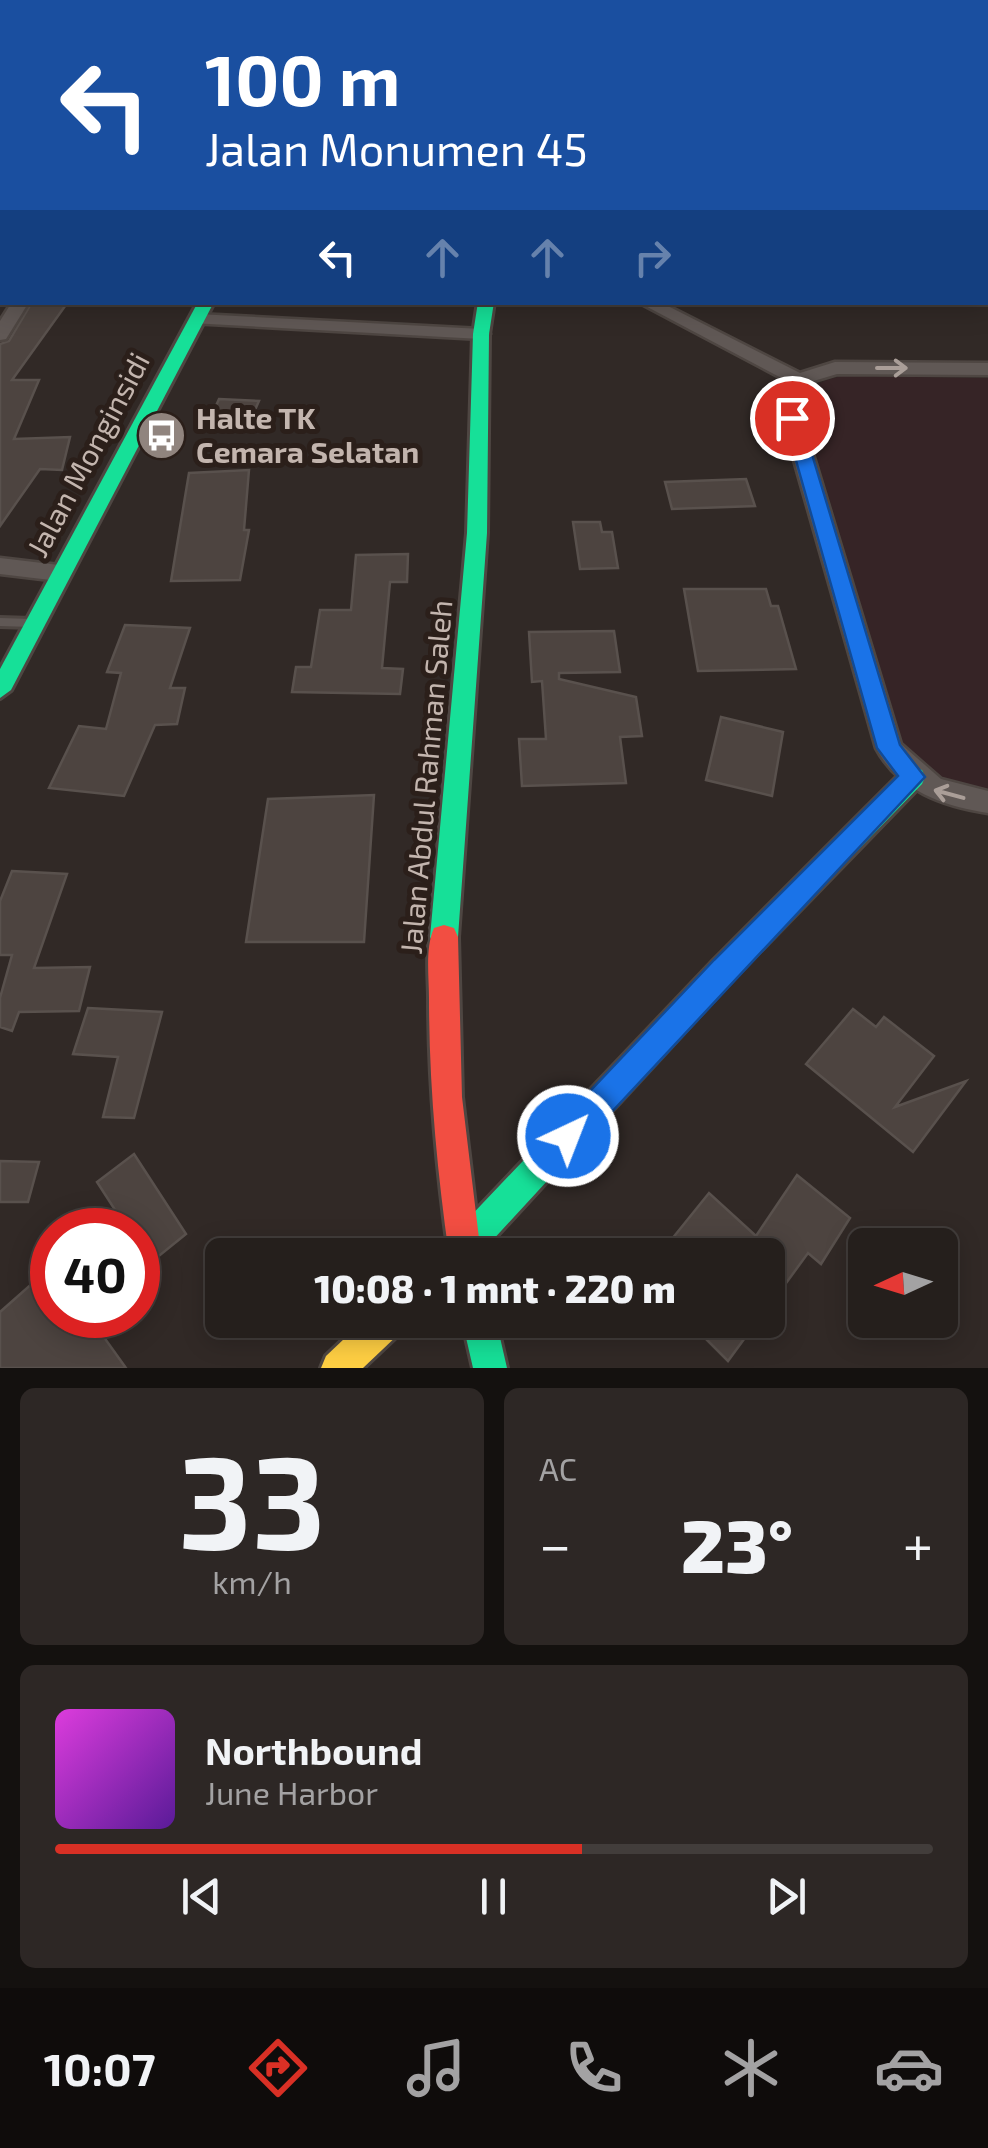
<!DOCTYPE html>
<html lang="id">
<head>
<meta charset="utf-8">
<style>
  :root { --surface:#251f1c; --page:#2d2725; --text:#f1f3f6; --muted:#a3a2a3; --line:#423d3b; --accent:#d93025 }
  body { margin:0; font-family:"Exo 2",sans-serif; background:var(--page); color:var(--text); height:100vh; display:flex; flex-direction:column; font-size:38px; white-space:nowrap }
  * { box-sizing:border-box; margin:0 }
  p { font-size:32px; color:var(--muted) }
  .icon { flex:none; width:55px; height:55px; fill:none; stroke:currentColor; stroke-width:2; stroke-linecap:round; stroke-linejoin:round }
  .map { position:relative; height:1368px; overflow:hidden }
  .drawer { display:flex; flex-direction:column; gap:20px; padding:20px; background:#14110f; flex:1 }
  .drawer>* { flex:none }
  .hud { position:absolute; left:0px; top:0px; width:990px; height:305px; box-shadow:0 5px 25px #0003,0 0 0 2px var(--line); background:#1a4fa0; color:#fff; overflow:hidden }
  .needle { width:65px; rotate:266deg }
  .fabs { position:absolute; left:848px; top:1228px; display:grid; gap:20px }
  .fabs a { display:grid; place-items:center; width:110px; height:110px; border-radius:15px; background:var(--surface); box-shadow:0 5px 25px #0003,0 0 0 2px var(--line); font-size:50px }
  .speed { position:absolute; left:30px; top:1208px; display:flex; gap:20px; font-size:50px; font-weight:700; text-align:center }
  .speed>* { display:grid; place-content:center; width:130px; height:130px; border-radius:50%; background:var(--surface); box-shadow:0 5px 25px #0003,0 0 0 2px var(--line); line-height:1 }
  .speed .limit { border:15px solid #d22; background:#fff; color:#111 }
  .pin { position:absolute; display:grid; place-items:center; width:85px; height:85px; color:#fff; margin:-42px; border:5px solid #fff; border-radius:50%; box-shadow:0 2px 10px #0007 }
  .me { position:absolute; width:110px; margin:-55px; rotate:43deg; stroke-linejoin:round; filter:drop-shadow(0 0 8px #0008) }
  .turn { display:flex; align-items:center; gap:35px; height:210px; padding:0 40px; font-size:45px }
  .turn .icon { width:130px; height:130px; stroke-width:2.5 }
  .turn b { display:block; font-size:70px; line-height:85px }
  .lanes { display:flex; align-items:center; height:95px; padding:0 40px; background:#0003; justify-content:center; gap:50px; direction:ltr }
  .lanes .off { opacity:.35 }
  .big { font-size:75px; font-weight:800; line-height:1.1 }
  .drawer .card { flex:1; display:flex; flex-direction:column; justify-content:center; gap:15px; min-width:0; padding:0 35px; border-radius:15px; background:var(--page) }
  .drawer .dial { align-items:center; gap:0 }
  .dial b { font-size:130px; line-height:1 }
  .song { display:flex; align-items:center; gap:30px }
  .cover { width:120px; height:120px; border-radius:15px; background:linear-gradient(135deg,hsl(300 70% 55%),hsl(270 70% 35%)) }
  .played { height:10px; border-radius:5px; background:linear-gradient(90deg,var(--accent) 60%,var(--line) 60%) }
  .keys { display:flex; justify-content:space-around; direction:ltr }
  .heat { display:flex; justify-content:space-between; align-items:center; font-size:55px; direction:ltr }
  .drawer .tiles { flex:1; display:grid; gap:20px; grid-template-columns:1fr 1fr }
  .card:last-child { grid-column:span 2 }
  .trip { position:absolute; left:205px; top:1238px; width:580px; height:100px; border-radius:15px; background:var(--surface); box-shadow:0 5px 25px #0003,0 0 0 2px var(--line); font-weight:800; line-height:100px; text-align:center }
  .dock { display:flex; height:160px; justify-content:space-around; align-items:center; background:#0f0c0b; color:var(--muted) }
  .dock .icon { width:70px; height:70px }
  .dock .active { color:var(--accent) }
  .dock b { font-size:45px; color:var(--text) }
  .map>svg:first-child { display:block }
</style>
</head>
<body>
<div class="map">
<svg width="988" height="1368" viewBox="0 0 988 1368">
  <rect width="100%" height="100%" fill="#312926"/>
  <path fill="#362426" d="M 842,376 L 988,378 L 988,792 C 952,783 925,775 903,743 L 802,408 C 808,386 820,381 842,376 Z"/>
  <g fill="#4d4440" stroke="#59514d" stroke-width="2.5">
    <polygon points="32,302 68,302 12,380 39,380 14,439 70,437 62,470 40,469 0,526 0,344 9,341"/>
    <polygon points="219,399 259,401 247,428 207,426"/>
    <polygon points="249,470 244,530 249,530 240,580 171,581 189,473"/>
    <polygon points="746,479 755,506 672,509 665,482"/>
    <polygon points="573,522 600,522 602,532 612,532 618,568 580,569"/>
    <polygon points="408,554 407,582 390,582 382,668 403,669 400,694 292,692 296,667 311,667 320,610 351,610 356,555"/>
    <polygon points="684,589 766,589 771,606 778,606 796,669 698,671"/>
    <polygon points="125,625 190,628 170,688 185,688 177,724 155,725 124,796 49,788 79,726 106,729 121,673 107,672"/>
    <polygon points="614,631 620,672 559,673 559,679 636,697 642,736 620,737 626,783 522,786 519,739 546,739 542,681 532,682 529,632"/>
    <polygon points="721,717 783,732 772,796 706,780"/>
    <polygon points="374,795 364,942 246,942 268,799"/>
    <polygon points="12,871 67,874 34,968 90,967 79,1011 19,1012 12,1031 0,1027 0,998 12,955 0,955 0,901"/>
    <polygon points="88,1008 162,1012 134,1118 103,1117 118,1057 73,1054"/>
    <polygon points="853,1009 876,1027 884,1017 934,1056 895,1107 966,1081 913,1152 806,1064"/>
    <polygon points="134,1154 186,1234 149,1264 138,1246 138,1230 128,1230 97,1182"/>
    <polygon points="0,1161 39,1162 28,1202 0,1202"/>
    <polygon points="797,1175 850,1218 821,1264 808,1253 768,1308 768,1255 659,1255 709,1193 756,1236"/>
    <polygon points="52,1266 52,1315 88,1315 126,1368 0,1368 0,1312"/>
    <polygon points="687,1320 758,1320 728,1361"/>
  </g>
  <g fill="none" stroke-linecap="round" stroke-linejoin="round">
    <defs>
      <polygon id="lane" points="0,618 32,619 38,623 32,627 0,626"/>
      <g id="street">
        <polygon points="0,19 2,20 2,26 0,27"/>
        <polygon points="2,82 2,91 0,92 0,83"/>
        <rect x="0" y="123" width="2" height="9"/>
        <rect x="0" y="269" width="2" height="10"/>
        <polygon points="12,302 29,302 6,339 0,340 0,321"/>
        <path d="M 638,302 L 660,302 L 800,373 L 835,362 L 988,363 L 988,375 L 837,374 L 807,383 L 802,418 L 901,744 L 941,779 L 988,791 L 988,813 C 943,806 899,791 876,748 L 782,418 L 789,382 Z"/>
        <polygon points="197,314 481,329 490,334 481,339 191,323 191,315"/>
        <polygon points="0,558 59,565 70,573 59,581 0,574"/>
      </g>
      <g id="fast">
        <polygon points="471,0 515,0 516,2 474,2"/>
        <polygon points="198,302 214,302 11,690 0,698 0,669"/>
        <polygon points="478,302 494,302 489,334 487,533 458,937 454,946 444,949 434,946 430,937 467,533 473,334"/>
        <polygon points="913,767 922,770 925,777 922,784 734,978 479,1255 441,1255 445,1243 714,960 904,770"/>
        <polygon points="462,1320 496,1320 507,1368 473,1368"/>
      </g>
      <g id="slow">
        <rect x="876" y="0" width="10" height="2"/>
        <polygon points="364,1320 406,1320 401,1332 363,1368 321,1368 326,1356"/>
      </g>
      <path id="jam" d="M 444,925 L 454,928 L 458,937 L 462,1097 L 481,1255 L 449,1255 C 437,1170 429,1084 429,998 C 429,976 425,948 434,928 Z"/>
    </defs>
    <use href="#lane" stroke="#4e4642" stroke-width="6"/>
    <use href="#street" stroke="#4e4642" stroke-width="5"/>
    <use href="#fast" stroke="#4e4642" stroke-width="6"/>
    <use href="#slow" stroke="#4e4642" stroke-width="6"/>
    <use href="#jam" stroke="#4e4642" stroke-width="6"/>
    <use href="#lane" fill="#605855" fill-rule="evenodd"/>
    <use href="#street" fill="#605855" fill-rule="evenodd"/>
    <use href="#fast" fill="#16e098" fill-rule="evenodd"/>
    <use href="#slow" fill="#ffcf43" fill-rule="evenodd"/>
    <use href="#jam" fill="#f24e42" fill-rule="evenodd"/>
  </g>
  <defs><path id="oneway-shaft" d="M-6 0H5M1.5-3L5.5 0L1.5 3" fill="none" stroke-width="1.6" stroke-linecap="round" stroke-linejoin="round" transform="scale(2.5)"/></defs>
  <g stroke="#aa9e98">
    <use href="#oneway-shaft" transform="translate(892 368)"/>
    <use href="#oneway-shaft" transform="translate(949 794) rotate(-165)"/>
  </g>
  <polygon fill="#1a73e8" stroke="#114b97" stroke-width="2.5" points="792,413 801,418 900,745 925,777 579,1147 568,1152 557,1147 553,1136 557,1126 714,960 898,776 877,748 784,418"/>
  <defs>
    <symbol id="bus-disc" viewBox="-11 -11 22 22"><circle r="9.5" fill="#90847e" stroke="#2b1f1a"/><path d="M-5-6H5V4H4V6H2V4H-2V6H-4V4H-5ZM-3.5-4V0h7V-4ZM-3.5 1.2v1.5H-2V1.2ZM2 1.2v1.5H3.5V1.2Z" fill="#fff"/></symbol>
  </defs>
  <g fill-rule="evenodd">
    <use href="#bus-disc" x="134" y="408" width="55" height="55"/>
  </g>
  <g text-anchor="middle" stroke-width="10" stroke-linejoin="round" paint-order="stroke">
    <g font-size="30" font-weight="bold" fill="#c3b5ae" stroke="#2b1f1a" text-anchor="start">
      <text x="196" y="429">Halte TK<tspan x="196" dy="34">Cemara Selatan</tspan></text>
    </g>
    <g font-size="30" fill="#c3b5ae" stroke="#2b1f1a">
      <text transform="translate(89 455) rotate(-62)" y="10">Jalan Monginsidi</text>
      <text transform="translate(427 777) rotate(-85)" y="10">Jalan Abdul Rahman Saleh</text>
    </g>
  </g>
</svg>
<div class="fabs">
<a><svg class="needle" viewBox="-14 -14 28 28"><path d="M0-13l5 13h-10z" fill="#e53935"/><path d="M0 13l5-13h-10z" fill="#a3a2a3"/></svg></a>
</div>
<div class="speed"><div class="limit">40</div></div>
<div class="pin" style="left:792px;top:418px;background:#d93025"><svg class="icon" aria-label="arrive" viewBox="0 0 24 24"><path d="M6 21V4h12l-3 4 3 4H6"/></svg></div>
<svg class="me" style="left:568px;top:1136px" viewBox="-20 -20 40 40"><circle r="17" fill="#1a73e8" stroke="#fff" stroke-width="3"/><path d="M0-11L8 9 0 5-8 9z" fill="#fff"/></svg>
<div class="trip">10:08 · 1 mnt · 220 m</div>
<div class="hud">
<div class="turn"><svg class="icon" aria-label="left" viewBox="0 0 24 24"><path d="M17 20v-9H6M10 6l-5 5 5 5"/></svg><div><b>100 m</b>Jalan Monumen 45</div></div>
<div class="lanes"><svg class="icon" aria-label="left" viewBox="0 0 24 24"><path d="M17 20v-9H6M10 6l-5 5 5 5"/></svg><svg class="icon off" aria-label="ahead" viewBox="0 0 24 24"><path d="M12 20V5M6 11l6-6 6 6"/></svg><svg class="icon off" aria-label="ahead" viewBox="0 0 24 24"><path d="M12 20V5M6 11l6-6 6 6"/></svg><svg class="icon off" aria-label="right" viewBox="0 0 24 24"><path d="M7 20v-9h11M14 6l5 5-5 5"/></svg></div>
</div>
</div>
<section class="drawer">
<div class="tiles">
<div class="card dial"><b>33</b><p>km/h</p></div>
<div class="card"><p>AC</p>
<div class="heat"><a>−</a><b class="big">23°</b><a>+</a></div>
</div>
<div class="card">
<div class="song"><i class="cover"></i><div><b>Northbound</b><p>June Harbor</p></div></div>
<div class="played"></div>
<div class="keys"><svg class="icon" aria-label="previous" viewBox="0 0 24 24"><path d="M18 5L8 12l10 7zM5 5v14"/></svg><svg class="icon" aria-label="pause" viewBox="0 0 24 24"><path d="M8 5v14M16 5v14"/></svg><svg class="icon" aria-label="next" viewBox="0 0 24 24"><path d="M6 5l10 7-10 7zM19 5v14"/></svg></div>
</div>
</div>
</section>
<nav class="dock">
<b>10:07</b>
<svg class="icon active" aria-label="directions" viewBox="0 0 24 24"><path d="M12 3l9 9-9 9-9-9zM9 14v-3h6M13 9l2 2-2 2"/></svg>
<svg class="icon" aria-label="music" viewBox="0 0 24 24"><path d="M9 18V5l10-2v13"/><circle cx="6" cy="18" r="3"/><circle cx="16" cy="16" r="3"/></svg>
<svg class="icon" aria-label="phone" viewBox="0 0 24 24"><path d="M5 4h4l2 5-3 2q2 4 5 5l2-3 5 2v4C11 20 4 13 5 4z"/></svg>
<svg class="icon" aria-label="climate" viewBox="0 0 24 24"><path d="M12 3v18M4 7l16 10M4 17L20 7"/></svg>
<svg class="icon" aria-label="car" viewBox="0 0 24 24"><path d="M5 17H2v-5l4-1 3-4h7l3 4 3 1v5h-3M9 17h6M6 11h13"/><circle cx="7" cy="17" r="2"/><circle cx="17" cy="17" r="2"/></svg>
</nav>
</body>
</html>
